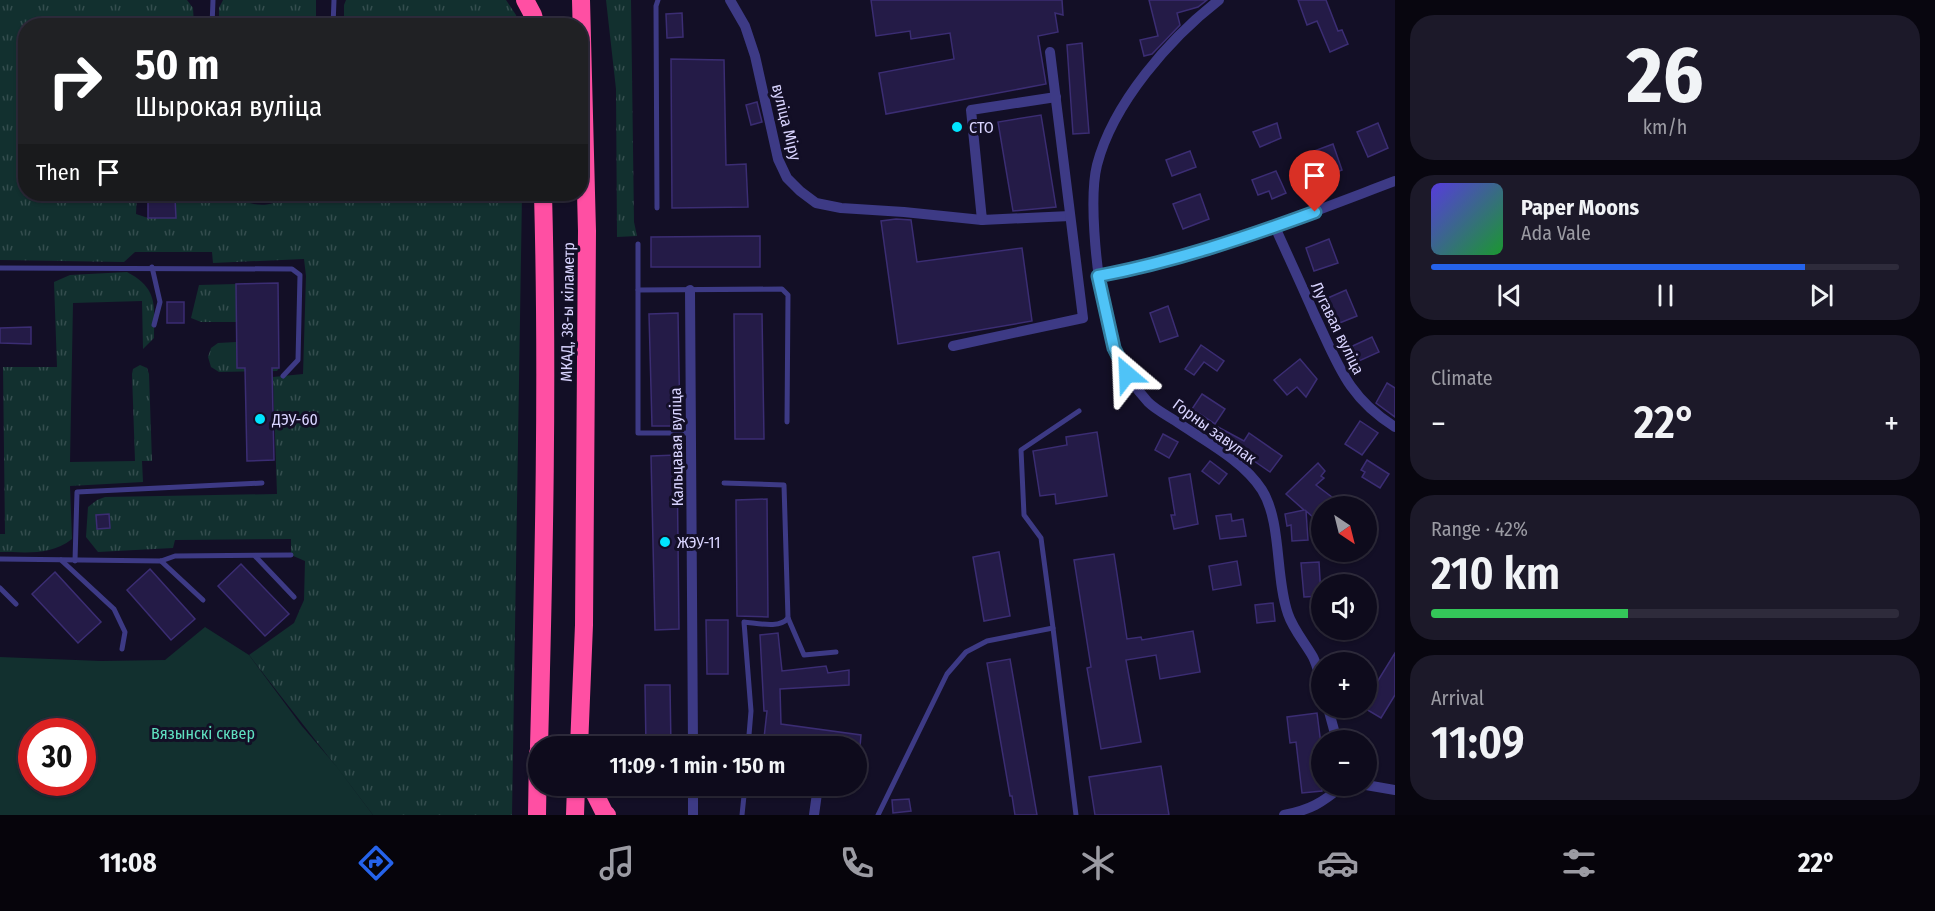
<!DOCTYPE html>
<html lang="en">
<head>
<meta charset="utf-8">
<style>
  :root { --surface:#0e0b1c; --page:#1c1929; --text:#f1f3f6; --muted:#9b9ba3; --line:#2e2b3b; --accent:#2563eb }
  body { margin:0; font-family:"Fira Sans Condensed",sans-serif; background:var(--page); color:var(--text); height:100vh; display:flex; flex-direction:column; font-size:22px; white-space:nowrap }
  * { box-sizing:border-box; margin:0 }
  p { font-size:20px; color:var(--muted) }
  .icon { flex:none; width:33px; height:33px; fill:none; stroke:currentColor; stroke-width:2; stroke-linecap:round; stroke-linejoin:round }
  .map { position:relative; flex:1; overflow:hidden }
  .drawer { display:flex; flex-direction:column; gap:15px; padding:15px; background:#08060f; width:540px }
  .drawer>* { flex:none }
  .top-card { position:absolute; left:18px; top:18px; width:570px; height:183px; border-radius:24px; box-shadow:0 2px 4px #0004,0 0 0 2px var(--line); background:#202124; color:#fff; overflow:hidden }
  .needle { width:39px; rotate:145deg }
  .tools { position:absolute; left:1311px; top:496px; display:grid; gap:12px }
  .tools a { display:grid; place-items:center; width:66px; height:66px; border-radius:50%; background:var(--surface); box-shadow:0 2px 4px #0004,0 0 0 2px var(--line); font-size:30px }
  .speed { position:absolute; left:18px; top:718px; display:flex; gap:12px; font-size:30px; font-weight:700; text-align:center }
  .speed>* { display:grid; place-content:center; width:78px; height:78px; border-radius:50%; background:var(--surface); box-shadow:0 2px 4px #0004,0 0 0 2px var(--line); line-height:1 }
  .speed .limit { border:9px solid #d22; background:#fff; color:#111 }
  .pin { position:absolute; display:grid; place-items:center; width:51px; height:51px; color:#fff; margin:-62px -26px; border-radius:50% 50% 50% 0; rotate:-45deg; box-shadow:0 0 6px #0007 }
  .pin .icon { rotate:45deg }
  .me { position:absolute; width:66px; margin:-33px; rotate:334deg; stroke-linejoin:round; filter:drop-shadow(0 0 4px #0008) }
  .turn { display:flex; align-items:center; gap:21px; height:126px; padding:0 18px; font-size:27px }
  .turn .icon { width:78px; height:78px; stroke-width:2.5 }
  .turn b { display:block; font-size:42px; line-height:51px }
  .then { display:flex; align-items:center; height:57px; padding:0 18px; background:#0003; gap:12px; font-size:22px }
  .big { font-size:45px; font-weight:600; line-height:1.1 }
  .drawer .widget { flex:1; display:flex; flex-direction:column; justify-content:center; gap:9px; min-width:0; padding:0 21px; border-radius:24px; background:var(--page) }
  .drawer .dial { align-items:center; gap:0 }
  .dial b { font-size:78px; line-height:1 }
  .song { display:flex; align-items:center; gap:18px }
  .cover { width:72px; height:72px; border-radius:9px; background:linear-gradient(135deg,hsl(250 70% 55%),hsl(130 70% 35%)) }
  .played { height:6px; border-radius:3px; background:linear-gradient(90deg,var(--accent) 80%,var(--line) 80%) }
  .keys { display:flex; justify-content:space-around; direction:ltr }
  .heat { display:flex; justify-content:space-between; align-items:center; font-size:33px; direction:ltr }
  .charge { height:9px; border-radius:4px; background:linear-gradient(90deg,#34c759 42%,var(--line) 0) }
  .trip { position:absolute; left:528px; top:736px; width:339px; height:60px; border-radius:30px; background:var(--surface); box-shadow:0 2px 4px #0004,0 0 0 2px var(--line); font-weight:600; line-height:60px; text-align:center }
  .dock { display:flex; height:96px; justify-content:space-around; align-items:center; background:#06040b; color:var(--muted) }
  .dock .icon { width:42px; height:42px }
  .dock .active { color:var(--accent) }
  .dock b { font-size:27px; color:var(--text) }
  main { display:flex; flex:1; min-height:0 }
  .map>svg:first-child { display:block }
</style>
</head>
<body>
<main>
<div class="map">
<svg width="1395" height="815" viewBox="0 0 1395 815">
  <defs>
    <pattern id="grass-tufts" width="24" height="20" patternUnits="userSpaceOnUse" patternTransform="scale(1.5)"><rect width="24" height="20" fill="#12302f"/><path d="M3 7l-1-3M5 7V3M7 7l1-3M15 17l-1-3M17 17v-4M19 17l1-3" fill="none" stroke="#344d4e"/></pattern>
  </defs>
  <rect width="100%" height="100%" fill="#130f26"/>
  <g fill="url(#grass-tufts)">
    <path d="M 0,0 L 187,0 L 193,8 L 194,25 L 26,26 L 26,194 L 137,194 L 136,214 L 148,218 L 176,218 L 175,198 L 167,198 L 169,194 C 184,194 202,191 216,194 C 251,200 258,215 292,194 L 522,194 L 512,815 L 373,815 C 333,761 290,709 249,655 L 294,623 L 304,600 L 305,561 L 291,555 L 291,539 L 175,540 L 173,548 L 98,552 L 86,537 L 88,507 L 97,500 L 105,497 L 277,494 L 273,377 L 303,374 L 306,276 L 304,259 L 213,263 L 212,252 L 135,252 L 124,262 L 0,260 Z"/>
    <polygon points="223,0 316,0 316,18 219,21 219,8"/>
    <polygon points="346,0 506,0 516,15 519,25 344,25 344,5"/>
    <polygon points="606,0 631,0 634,222 637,236 617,237 616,89"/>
    <path d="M 127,272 C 159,289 154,306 154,338 L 143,349 L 142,301 L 73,303 L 70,462 L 135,461 L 132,374 L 133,369 L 140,365 L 147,368 L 149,374 L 152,461 L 142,461 L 143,482 L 70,486 L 72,539 C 50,556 27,552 0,552 L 0,534 L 5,534 L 3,367 L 57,367 L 54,282 L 70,275 Z"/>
    <polygon points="236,284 236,322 201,322 191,318 199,285"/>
    <polygon points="236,342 237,368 279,368 277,371 219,372 211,367 208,357 211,348 218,343"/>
  </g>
  <path fill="#12302f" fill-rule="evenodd" d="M 205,627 L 249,655 L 301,725 L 337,767 L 373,815 L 0,815 L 0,657 L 101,661 L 165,660 ZM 32,732 L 82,732 L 82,783 L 32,783 Z"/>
  <g fill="#241b47" stroke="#3b2d73" stroke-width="1.5">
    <polygon points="871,0 1062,0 1063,15 1055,13 1058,32 1038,36 1046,84 886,114 879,73 954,59 950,33 911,39 910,31 876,36"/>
    <polygon points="1149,0 1207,0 1198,7 1177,13 1180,25 1152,54 1144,56 1140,40 1158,36"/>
    <polygon points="1298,0 1326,0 1338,31 1342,30 1348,44 1330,52 1317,21 1307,25"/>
    <polygon points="682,13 683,37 667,38 666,14"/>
    <polygon points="1082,43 1089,133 1073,134 1067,45"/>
    <polygon points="671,59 724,60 726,165 746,164 748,207 672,208"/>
    <polygon points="757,102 762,122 751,125 746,105"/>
    <polygon points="1041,115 1056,207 1013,211 998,122"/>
    <polygon points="1277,123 1281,138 1260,147 1253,132"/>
    <polygon points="1378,123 1388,148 1368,157 1357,132"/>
    <polygon points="1333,144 1342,170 1318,179 1309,153"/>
    <polygon points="1190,151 1196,167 1172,176 1166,160"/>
    <polygon points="1276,171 1286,193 1272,199 1269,191 1258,195 1252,180"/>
    <polygon points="1200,194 1209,219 1183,229 1173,204"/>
    <polygon points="175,198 176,218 148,218 148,199"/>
    <polygon points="896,219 911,220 917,262 1022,248 1032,321 898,344 881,221"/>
    <polygon points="760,236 760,267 651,267 651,237"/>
    <polygon points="1329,239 1338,263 1314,271 1306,248"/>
    <polygon points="278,283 279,368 272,368 274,460 247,461 245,368 237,368 236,284"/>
    <polygon points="1346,290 1357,316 1332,326 1321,301"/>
    <rect x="167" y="302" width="17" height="21"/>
    <polygon points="1168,306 1178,336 1160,342 1150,313"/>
    <polygon points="678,313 680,426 652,426 649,314"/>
    <polygon points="734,314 762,314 764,439 735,439"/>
    <polygon points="31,327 31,344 0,343 0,328"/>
    <polygon points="1372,337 1379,352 1350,365 1344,350"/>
    <polygon points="1201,345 1224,361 1217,371 1204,362 1194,375 1185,369"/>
    <polygon points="1300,359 1317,379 1306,397 1297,387 1287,395 1274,380"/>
    <polygon points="1387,383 1395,388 1395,417 1376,403"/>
    <polygon points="1202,394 1225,409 1215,424 1192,409"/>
    <polygon points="1360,421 1378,433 1362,455 1345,444"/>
    <polygon points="1218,427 1244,441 1249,433 1282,456 1270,472 1228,443 1223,443 1213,436"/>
    <polygon points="1097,432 1107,496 1056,504 1055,494 1040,496 1033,451 1067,445 1066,437"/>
    <polygon points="1163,434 1178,442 1169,458 1155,450"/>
    <polygon points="677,455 679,629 655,630 651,456"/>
    <polygon points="1367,460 1389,474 1380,488 1362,477 1365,472 1361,470"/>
    <polygon points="1210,461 1227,474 1219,484 1202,471"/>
    <polygon points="1318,463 1325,471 1321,476 1324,478 1316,485 1345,507 1322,507 1322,525 1306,511 1308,540 1292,541 1291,525 1287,526 1285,514 1304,510 1286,494"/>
    <polygon points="1190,474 1198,524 1174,529 1171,515 1175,515 1169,478"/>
    <polygon points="767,499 768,617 737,616 736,500"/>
    <polygon points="109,514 110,528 97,529 96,515"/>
    <polygon points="1231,514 1232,521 1243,519 1246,536 1220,539 1216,516"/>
    <polygon points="999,552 1010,616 984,621 973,557"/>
    <polygon points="1114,554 1127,639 1141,637 1142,640 1193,631 1200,672 1160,679 1156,655 1126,660 1141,742 1101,749 1087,668 1091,667 1074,560"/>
    <polygon points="1237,561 1241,585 1213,590 1209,566"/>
    <polygon points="1319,562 1321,596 1304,597 1301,563"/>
    <polygon points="241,564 289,614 265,636 218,586"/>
    <polygon points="150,569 195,619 171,640 127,590"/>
    <polygon points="55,572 101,622 78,643 32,594"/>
    <polygon points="1273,603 1275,621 1257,623 1255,605"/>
    <polygon points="706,620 728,620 728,674 707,674"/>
    <polygon points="778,633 782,671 826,666 828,673 849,670 849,685 780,689 781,724 861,735 860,747 763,747 767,711 764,711 760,635"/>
    <polygon points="1395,653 1395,695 1381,718 1366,709 1366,700"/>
    <polygon points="1010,659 1037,815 1015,815 1012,796 1010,796 987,663"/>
    <polygon points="645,685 670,685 671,747 646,747"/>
    <polygon points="1317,713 1322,752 1322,791 1302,793 1296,742 1290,743 1287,717"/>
    <polygon points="1161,766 1169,815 1095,815 1089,777"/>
    <polygon points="909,799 911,811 893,813 892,800"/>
  </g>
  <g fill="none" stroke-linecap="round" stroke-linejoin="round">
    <g stroke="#3d3a85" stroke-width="5">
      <polyline points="212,26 213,0"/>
      <polyline points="333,26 334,0"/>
      <polyline points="657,208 656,6 658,0"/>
      <polyline points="638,244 638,433 690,433"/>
      <polyline points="152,267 160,302 154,325"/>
      <polyline points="0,268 292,269 300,275 298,360 283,376"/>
      <polyline points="638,290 782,289 788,295 787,422"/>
      <path d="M 724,483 L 784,485 L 788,618 C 780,629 757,623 744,622 L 751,711 L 748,747"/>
      <polyline points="255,556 294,597"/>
      <polyline points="0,559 161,561 175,556 291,555"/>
      <polyline points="61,560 114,609 125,632 122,649"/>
      <polyline points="75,561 77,492 262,483"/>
      <polyline points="161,561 203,600"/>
      <polyline points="0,588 16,604"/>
      <polyline points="788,618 804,655 836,652"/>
      <polyline points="1053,628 1076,815"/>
      <polyline points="742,815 745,786"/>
      <polyline points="878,815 947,674 966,652 987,641 1053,628 1041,538 1024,515 1021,450 1079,411"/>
    </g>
    <g stroke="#3d3a85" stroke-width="10">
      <polyline points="730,0 745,26 755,56 778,159 787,178 800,191 816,203 841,208 904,212 982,220"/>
      <path d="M 1219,0 C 1170,38 1113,103 1097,165 C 1089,197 1096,267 1103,300 C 1112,342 1118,369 1148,402 C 1155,409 1166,415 1174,420 C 1203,440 1243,460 1262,490 C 1282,522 1275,577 1288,614 C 1293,629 1305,643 1313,657 C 1317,665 1319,674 1322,683"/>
      <polyline points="1056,97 971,110 982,220 1070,216"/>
      <path d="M 1275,227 C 1288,256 1302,286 1315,316 C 1338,364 1347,397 1395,427"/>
      <path d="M 1098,276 C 1201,257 1297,218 1395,181"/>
      <polyline points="690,290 693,747"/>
      <polyline points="953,346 1083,318 1050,52"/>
      <polyline points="1328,708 1337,741"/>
      <polyline points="1366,785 1395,790"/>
      <polyline points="693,815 693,786"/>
      <polyline points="814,815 818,786"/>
      <path d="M 1284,815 C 1310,810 1322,803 1342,786"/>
    </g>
    <g stroke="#ff4fa3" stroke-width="18">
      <polyline points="525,0 533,15 536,26"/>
      <path d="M 539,747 C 544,562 548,378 543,194"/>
      <polyline points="579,747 584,625 587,231 581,0"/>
      <polyline points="591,786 604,812 607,815"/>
      <polyline points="537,815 538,753"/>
      <polyline points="575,815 576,786"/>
    </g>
  </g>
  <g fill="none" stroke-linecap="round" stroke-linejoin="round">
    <defs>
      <path id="route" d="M 1127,374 L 1114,348 L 1098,276 C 1173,262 1244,238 1315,212"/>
    </defs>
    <use href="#route" stroke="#337fa1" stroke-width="15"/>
    <use href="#route" stroke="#4fc3f7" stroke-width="10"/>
  </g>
  <g fill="#00e5ff" stroke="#130f26" stroke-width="2">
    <circle cx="957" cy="127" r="6"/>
    <circle cx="260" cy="419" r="6"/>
    <circle cx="665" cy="542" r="6"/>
  </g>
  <g text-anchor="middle" stroke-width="6" stroke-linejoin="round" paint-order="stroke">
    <g font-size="16" fill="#d9d4ff" stroke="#130f26">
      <text transform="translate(787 122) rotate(76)" y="6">вуліца Міру</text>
      <text transform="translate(567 312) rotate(-89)" y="6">МКАД, 38-ы кіламетр</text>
      <text transform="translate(1338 328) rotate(64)" y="6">Лугавая вуліца</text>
      <text transform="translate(1215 431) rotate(36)" y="6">Горны завулак</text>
      <text transform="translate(676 447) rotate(-91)" y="6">Кальцавая вуліца</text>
    </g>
    <g font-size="16" fill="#d9d4ff" stroke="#130f26" text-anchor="start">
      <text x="969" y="133">СТО</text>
      <text x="272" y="425">ДЭУ-60</text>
      <text x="677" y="548">ЖЭУ-11</text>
    </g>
    <g font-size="16" fill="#5fe0c0" stroke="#130f26">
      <text x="203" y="739">Вязынскі сквер</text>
    </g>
  </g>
</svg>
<div class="tools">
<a><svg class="needle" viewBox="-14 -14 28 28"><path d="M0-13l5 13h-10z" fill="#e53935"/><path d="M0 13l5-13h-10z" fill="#9b9ba3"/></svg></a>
<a><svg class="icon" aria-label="sound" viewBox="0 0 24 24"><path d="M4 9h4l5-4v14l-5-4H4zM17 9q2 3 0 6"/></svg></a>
<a>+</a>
<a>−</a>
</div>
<div class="speed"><div class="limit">30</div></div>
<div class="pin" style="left:1315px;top:212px;background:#d93025"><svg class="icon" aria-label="arrive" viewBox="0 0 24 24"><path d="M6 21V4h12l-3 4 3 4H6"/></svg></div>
<svg class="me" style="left:1127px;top:374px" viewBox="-20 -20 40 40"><path d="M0-17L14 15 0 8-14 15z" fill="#4fc3f7" stroke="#fff" stroke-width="4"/></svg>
<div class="trip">11:09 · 1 min · 150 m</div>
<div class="top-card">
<div class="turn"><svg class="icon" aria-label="right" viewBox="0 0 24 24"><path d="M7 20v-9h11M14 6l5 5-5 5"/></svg><div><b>50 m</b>Шырокая вуліца</div></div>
<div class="then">Then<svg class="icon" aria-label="arrive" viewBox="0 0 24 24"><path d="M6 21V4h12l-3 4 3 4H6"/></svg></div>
</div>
</div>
<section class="drawer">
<div class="widget dial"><b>26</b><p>km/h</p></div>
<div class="widget">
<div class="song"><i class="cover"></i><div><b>Paper Moons</b><p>Ada Vale</p></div></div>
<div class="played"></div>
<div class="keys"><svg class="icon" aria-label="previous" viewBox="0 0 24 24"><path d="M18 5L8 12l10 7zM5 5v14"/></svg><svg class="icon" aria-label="pause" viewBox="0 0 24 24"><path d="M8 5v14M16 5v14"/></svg><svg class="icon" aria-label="next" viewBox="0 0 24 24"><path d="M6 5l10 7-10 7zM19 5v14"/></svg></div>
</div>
<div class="widget"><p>Climate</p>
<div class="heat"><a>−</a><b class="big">22°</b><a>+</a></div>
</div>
<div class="widget"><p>Range · 42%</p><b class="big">210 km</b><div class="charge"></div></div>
<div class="widget"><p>Arrival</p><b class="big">11:09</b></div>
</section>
</main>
<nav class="dock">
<b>11:08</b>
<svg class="icon active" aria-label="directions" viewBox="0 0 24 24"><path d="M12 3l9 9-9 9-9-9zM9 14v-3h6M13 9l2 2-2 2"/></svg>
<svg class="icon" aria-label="music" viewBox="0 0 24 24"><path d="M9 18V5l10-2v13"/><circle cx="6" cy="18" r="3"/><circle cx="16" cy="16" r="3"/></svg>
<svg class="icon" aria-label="phone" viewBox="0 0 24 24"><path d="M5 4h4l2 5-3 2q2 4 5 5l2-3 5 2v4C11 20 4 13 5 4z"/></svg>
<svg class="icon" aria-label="climate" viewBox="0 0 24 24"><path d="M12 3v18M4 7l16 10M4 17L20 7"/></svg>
<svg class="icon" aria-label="car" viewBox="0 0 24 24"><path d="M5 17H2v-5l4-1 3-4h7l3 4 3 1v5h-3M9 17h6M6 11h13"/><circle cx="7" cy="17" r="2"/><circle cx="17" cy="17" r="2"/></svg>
<svg class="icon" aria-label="filters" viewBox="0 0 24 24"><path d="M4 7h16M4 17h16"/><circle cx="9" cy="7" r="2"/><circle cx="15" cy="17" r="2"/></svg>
<b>22°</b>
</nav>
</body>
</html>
